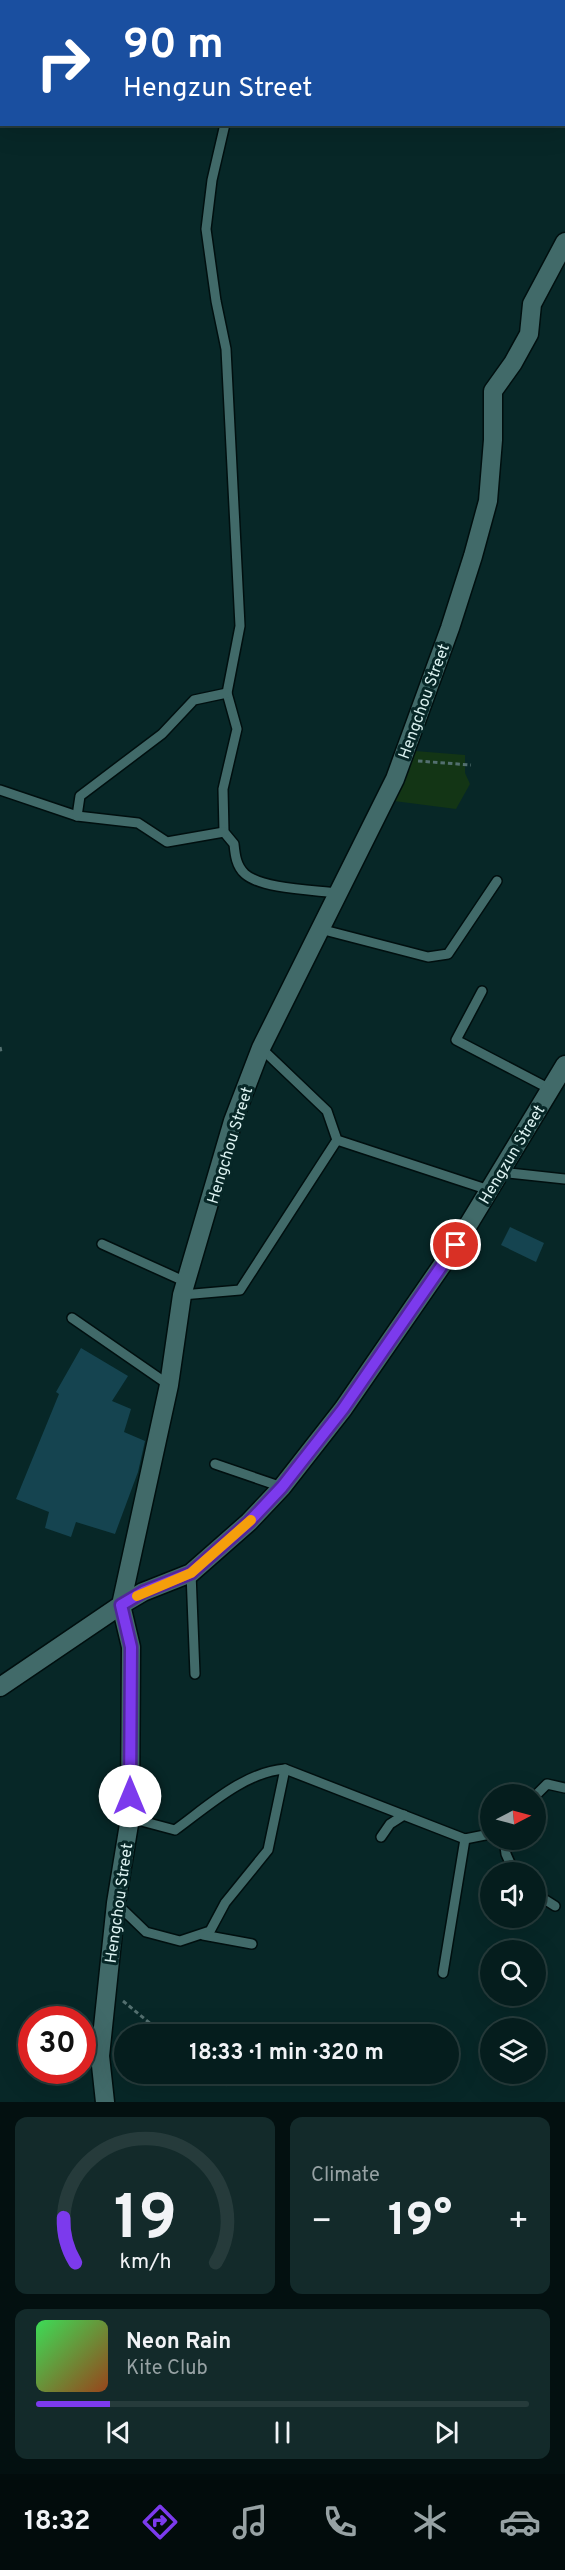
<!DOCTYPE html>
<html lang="en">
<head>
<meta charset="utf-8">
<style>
  :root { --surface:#051d1d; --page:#132a2a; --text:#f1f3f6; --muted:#97a2a4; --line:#263b3b; --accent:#7c3aed }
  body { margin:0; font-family:Overpass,sans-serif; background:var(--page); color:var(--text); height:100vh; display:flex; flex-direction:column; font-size:22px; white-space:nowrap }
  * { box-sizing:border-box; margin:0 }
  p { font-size:20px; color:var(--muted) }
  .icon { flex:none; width:33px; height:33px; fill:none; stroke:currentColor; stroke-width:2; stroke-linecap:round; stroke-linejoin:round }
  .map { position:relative; height:2102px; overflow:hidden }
  .details { display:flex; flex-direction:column; gap:15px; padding:15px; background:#031010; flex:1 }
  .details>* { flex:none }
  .guide { position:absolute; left:0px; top:0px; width:566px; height:126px; box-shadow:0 6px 24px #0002,0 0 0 2px var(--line); background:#1a4fa0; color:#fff; overflow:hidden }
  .needle { width:39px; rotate:84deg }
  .fabs { position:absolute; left:480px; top:1784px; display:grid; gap:12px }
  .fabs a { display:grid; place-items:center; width:66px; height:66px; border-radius:50%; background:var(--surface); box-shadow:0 6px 24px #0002,0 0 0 2px var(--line); font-size:30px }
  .speed { position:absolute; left:18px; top:2006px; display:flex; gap:12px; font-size:30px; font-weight:700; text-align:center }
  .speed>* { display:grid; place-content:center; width:78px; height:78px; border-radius:50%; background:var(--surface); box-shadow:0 6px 24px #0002,0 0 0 2px var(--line); line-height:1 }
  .speed .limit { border:9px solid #d22; background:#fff; color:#111 }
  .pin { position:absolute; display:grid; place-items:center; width:51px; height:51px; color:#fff; margin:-26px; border:3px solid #fff; border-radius:50%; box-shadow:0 2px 6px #0007 }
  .me { position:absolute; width:66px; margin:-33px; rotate:0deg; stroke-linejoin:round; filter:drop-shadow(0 0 4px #0008) }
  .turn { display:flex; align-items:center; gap:21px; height:126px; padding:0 24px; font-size:27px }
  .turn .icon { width:78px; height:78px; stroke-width:2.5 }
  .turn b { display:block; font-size:42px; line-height:51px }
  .big { font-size:45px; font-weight:700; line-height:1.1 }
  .details .widget { flex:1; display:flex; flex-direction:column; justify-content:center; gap:9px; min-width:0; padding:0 21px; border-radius:12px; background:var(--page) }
  .details .dial { align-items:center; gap:0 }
  .dial svg { height:156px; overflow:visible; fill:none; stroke:var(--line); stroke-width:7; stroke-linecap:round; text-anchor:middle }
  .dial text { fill:var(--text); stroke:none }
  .song { display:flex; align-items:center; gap:18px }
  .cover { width:72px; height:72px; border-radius:9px; background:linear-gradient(135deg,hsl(130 70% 55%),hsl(20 70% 35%)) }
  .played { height:6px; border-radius:3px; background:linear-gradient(90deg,var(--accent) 15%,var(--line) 15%) }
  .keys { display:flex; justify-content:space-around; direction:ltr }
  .heat { display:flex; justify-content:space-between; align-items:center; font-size:33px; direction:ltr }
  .details .tiles { flex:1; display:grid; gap:15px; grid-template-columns:1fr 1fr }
  .widget:last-child { grid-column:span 2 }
  .trip { position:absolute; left:114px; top:2024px; width:345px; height:60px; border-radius:30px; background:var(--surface); box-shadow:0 6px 24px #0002,0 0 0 2px var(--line); font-weight:700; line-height:60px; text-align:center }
  .menu { display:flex; height:96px; justify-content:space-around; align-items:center; background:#020c0c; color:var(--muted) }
  .menu .icon { width:42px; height:42px }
  .menu .active { color:var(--accent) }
  .menu b { font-size:27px; color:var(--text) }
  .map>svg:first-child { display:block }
</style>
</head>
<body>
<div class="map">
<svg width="565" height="2102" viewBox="0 0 565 2102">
  <rect width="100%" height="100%" fill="#072727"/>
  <polygon fill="#133515" points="415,751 465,755 465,773 470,784 456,809 394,801"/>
  <g fill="#154450">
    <polygon points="510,1227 544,1243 536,1262 501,1245"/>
    <polygon points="81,1348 128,1376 112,1401 131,1409 124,1432 145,1441 138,1472 115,1534 76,1522 71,1537 45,1528 49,1512 16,1499 59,1394 56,1392"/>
  </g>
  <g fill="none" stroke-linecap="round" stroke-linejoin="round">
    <defs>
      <g id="service">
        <polyline points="206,0 208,2"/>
        <polyline points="107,2 108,0"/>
        <polyline points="564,73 565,74"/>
        <path d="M 225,124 L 212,180 L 206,229 L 216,301 L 226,349 L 240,626 L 227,693 L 237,729 L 223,789 L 224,832 L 234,844 C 235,854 236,866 245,874 C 262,889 314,890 337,893"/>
        <polyline points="0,790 77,816 138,823 167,842 224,832"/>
        <polyline points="77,816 80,796 162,734 194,700 227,693"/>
        <polyline points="320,929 428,957 448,954 497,881"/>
        <polyline points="482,991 456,1040 550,1089"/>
        <polyline points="261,1048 327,1111 337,1140 489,1190"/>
        <polyline points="500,1172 565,1179"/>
        <polyline points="102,1244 186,1282"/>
        <polyline points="182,1295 240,1290 337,1140"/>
        <polyline points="72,1318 169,1385"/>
        <polyline points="215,1464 282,1487"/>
        <polyline points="191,1573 195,1674"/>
        <polyline points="536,1795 547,1784 565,1788"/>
        <path d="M 130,1818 L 175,1830 C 207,1807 244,1772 285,1769 L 465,1839 L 490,1834"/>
        <polyline points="381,1837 390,1824 404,1815"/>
        <polyline points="504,1839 506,1854 514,1872"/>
        <polyline points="536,1894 555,1906"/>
        <polyline points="116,1903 146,1932 180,1941 210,1931 225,1903 268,1850 285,1769"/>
        <polyline points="203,1935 252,1944"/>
        <polyline points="443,1973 465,1839"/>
      </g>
      <g id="minor">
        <polyline points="0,1687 121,1605 143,1592 191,1573 249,1522 282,1487 343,1409 456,1245 565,1065"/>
        <polyline points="105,2102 100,2056 116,1903 130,1818 131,1647 121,1605 169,1385 182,1295 233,1121 261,1048 395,779 450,628 473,556 488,501 493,440 493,391 513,363 529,334 532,304 565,242"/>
      </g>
    </defs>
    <use href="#service" stroke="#000f0f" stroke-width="12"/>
    <use href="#minor" stroke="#000f0f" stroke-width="21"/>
    <g stroke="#536f6f" stroke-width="3" stroke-dasharray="4.5 3" stroke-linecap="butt">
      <polyline points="418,761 471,765"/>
      <polyline points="0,1047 1,1052"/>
      <polyline points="123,2001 163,2034"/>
      <polyline points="212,2073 227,2085"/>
    </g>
    <use href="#service" stroke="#416a69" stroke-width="9"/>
    <use href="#minor" stroke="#416a69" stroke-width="18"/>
  </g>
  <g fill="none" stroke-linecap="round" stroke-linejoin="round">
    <defs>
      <polyline id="route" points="130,1796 131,1647 121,1605 143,1592 191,1573 249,1522 282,1487 343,1409 456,1245"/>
    </defs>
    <use href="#route" stroke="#51269a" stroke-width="15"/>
    <use href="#route" stroke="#7c3aed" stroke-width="10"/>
    <polyline stroke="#f59e0b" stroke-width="10" points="137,1596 191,1573 251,1520"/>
  </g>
  <g text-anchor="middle" stroke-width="6" stroke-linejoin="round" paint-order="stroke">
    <g font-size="16" fill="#dbf1f0" stroke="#072727">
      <text transform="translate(423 701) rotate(-70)" y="6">Hengchou Street</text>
      <text transform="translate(229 1145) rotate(-73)" y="6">Hengchou Street</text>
      <text transform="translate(511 1154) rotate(-59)" y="6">Hengzun Street</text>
      <text transform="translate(118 1903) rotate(-82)" y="6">Hengchou Street</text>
    </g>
  </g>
</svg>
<div class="fabs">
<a><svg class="needle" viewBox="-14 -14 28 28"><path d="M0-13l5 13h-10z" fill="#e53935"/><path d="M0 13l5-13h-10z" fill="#97a2a4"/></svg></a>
<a><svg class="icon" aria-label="sound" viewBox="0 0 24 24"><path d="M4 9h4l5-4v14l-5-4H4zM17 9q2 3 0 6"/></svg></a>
<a><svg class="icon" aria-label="search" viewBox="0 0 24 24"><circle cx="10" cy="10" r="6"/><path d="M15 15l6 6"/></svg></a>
<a><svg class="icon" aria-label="layers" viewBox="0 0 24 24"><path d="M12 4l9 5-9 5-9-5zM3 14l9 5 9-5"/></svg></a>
</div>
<div class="speed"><div class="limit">30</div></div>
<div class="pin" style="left:456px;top:1245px;background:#d93025"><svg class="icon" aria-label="arrive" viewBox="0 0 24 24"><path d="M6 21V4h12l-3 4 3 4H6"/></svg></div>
<svg class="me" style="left:130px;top:1796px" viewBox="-20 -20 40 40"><circle r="19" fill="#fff"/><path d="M0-13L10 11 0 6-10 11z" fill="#7c3aed"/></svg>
<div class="trip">18:33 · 1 min · 320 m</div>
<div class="guide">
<div class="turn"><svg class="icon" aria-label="right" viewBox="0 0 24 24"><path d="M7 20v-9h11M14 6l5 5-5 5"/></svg><div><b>90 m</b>Hengzun Street</div></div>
</div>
</div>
<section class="details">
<div class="tiles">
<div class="widget dial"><svg viewBox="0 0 100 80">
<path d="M14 69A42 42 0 1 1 86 69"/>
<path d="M14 69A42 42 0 0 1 8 46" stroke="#7c3aed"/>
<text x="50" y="56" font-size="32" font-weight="700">19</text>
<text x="50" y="72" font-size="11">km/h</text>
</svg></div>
<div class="widget"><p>Climate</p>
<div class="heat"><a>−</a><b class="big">19°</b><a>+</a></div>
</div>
<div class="widget">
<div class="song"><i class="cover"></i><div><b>Neon Rain</b><p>Kite Club</p></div></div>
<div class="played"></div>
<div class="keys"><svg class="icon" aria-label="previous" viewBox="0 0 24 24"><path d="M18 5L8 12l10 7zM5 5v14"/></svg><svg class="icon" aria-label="pause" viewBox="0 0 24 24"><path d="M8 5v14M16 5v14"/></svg><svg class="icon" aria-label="next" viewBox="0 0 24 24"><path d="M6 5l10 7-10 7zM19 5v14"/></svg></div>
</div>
</div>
</section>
<nav class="menu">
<b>18:32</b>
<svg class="icon active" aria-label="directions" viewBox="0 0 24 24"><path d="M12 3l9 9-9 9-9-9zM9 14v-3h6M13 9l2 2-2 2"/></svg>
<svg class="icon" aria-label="music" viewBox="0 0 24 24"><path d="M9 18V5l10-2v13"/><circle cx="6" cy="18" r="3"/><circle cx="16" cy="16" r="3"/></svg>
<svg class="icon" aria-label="phone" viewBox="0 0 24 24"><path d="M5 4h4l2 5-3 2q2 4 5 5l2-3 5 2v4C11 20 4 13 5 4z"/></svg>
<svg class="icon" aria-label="climate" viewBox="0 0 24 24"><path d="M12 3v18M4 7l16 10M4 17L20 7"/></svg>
<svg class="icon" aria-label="car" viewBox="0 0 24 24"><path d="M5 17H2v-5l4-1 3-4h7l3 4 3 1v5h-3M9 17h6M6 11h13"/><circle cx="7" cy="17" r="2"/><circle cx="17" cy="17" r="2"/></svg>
</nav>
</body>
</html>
